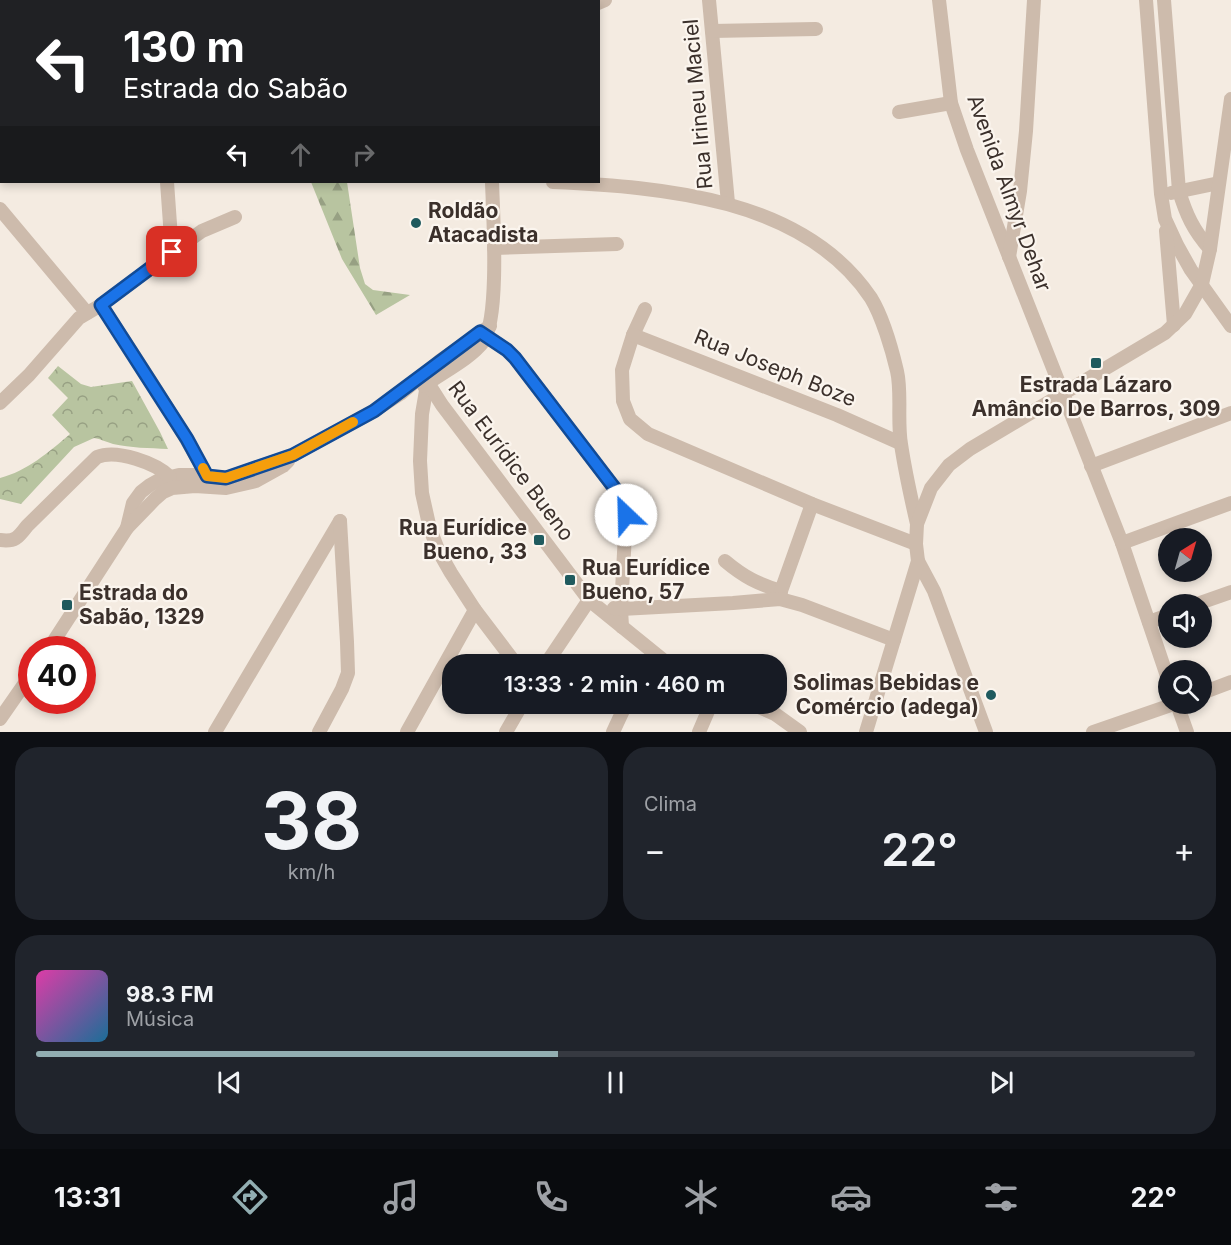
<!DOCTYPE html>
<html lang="pt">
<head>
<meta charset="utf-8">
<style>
  :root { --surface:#171b24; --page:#20242c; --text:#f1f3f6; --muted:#9ea1a6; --line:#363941; --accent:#92aeb2 }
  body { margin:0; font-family:Inter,sans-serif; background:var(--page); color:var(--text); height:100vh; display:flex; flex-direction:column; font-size:22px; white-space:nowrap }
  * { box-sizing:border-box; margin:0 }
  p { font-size:20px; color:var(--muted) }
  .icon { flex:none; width:33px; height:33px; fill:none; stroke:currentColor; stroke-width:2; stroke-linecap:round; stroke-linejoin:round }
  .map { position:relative; height:732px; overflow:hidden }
  .sheet { display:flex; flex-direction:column; gap:15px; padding:15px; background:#0d0f14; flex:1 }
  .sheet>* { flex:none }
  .top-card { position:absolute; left:0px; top:0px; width:600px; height:183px; box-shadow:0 3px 9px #0003; background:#202124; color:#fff; overflow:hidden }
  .needle { width:39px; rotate:37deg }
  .buttons { position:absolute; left:1158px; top:528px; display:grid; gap:12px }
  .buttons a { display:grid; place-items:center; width:54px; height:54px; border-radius:50%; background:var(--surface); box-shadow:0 3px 9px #0003; font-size:30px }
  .speed { position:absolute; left:18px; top:636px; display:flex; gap:12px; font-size:30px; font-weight:700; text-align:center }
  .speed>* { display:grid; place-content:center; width:78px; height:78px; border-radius:50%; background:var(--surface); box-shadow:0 3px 9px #0003; line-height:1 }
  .speed .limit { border:9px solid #d22; background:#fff; color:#111 }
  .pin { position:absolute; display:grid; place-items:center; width:51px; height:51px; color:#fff; margin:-26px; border-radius:12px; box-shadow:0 3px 9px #0006 }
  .me { position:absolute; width:66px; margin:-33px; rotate:336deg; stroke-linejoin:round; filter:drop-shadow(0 0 4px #0008) }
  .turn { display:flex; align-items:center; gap:21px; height:126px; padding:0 24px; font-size:27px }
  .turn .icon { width:78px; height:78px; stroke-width:2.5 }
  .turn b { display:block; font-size:42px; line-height:51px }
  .lanes { display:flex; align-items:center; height:57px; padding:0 24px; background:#0003; justify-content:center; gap:30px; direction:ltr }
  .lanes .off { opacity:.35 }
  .big { font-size:45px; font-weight:600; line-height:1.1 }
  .sheet .tile { flex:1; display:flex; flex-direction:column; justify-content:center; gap:9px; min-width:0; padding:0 21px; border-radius:24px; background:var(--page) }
  .sheet .dial { align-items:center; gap:0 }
  .dial b { font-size:78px; line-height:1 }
  .song { display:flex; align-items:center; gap:18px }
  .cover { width:72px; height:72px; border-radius:9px; background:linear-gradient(135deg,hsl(320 70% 55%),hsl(200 70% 35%)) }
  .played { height:6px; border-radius:3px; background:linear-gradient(90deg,var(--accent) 45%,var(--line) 45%) }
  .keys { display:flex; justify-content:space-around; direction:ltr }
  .heat { display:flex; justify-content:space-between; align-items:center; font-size:33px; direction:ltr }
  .sheet .tiles { flex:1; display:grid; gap:15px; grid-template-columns:1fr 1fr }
  .tile:last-child { grid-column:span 2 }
  .trip { position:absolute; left:442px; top:654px; width:345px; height:60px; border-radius:24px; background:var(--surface); box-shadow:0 3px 9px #0003; font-weight:600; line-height:60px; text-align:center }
  .tab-bar { display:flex; height:96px; justify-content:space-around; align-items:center; background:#090b0e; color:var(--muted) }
  .tab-bar .icon { width:42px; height:42px }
  .tab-bar .active { color:var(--accent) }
  .tab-bar b { font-size:27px; color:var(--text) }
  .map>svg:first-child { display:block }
</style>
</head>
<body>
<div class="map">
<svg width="1231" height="732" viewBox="0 0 1231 732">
  <defs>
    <pattern id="forest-firs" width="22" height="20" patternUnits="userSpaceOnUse" patternTransform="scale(1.5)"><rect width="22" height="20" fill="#b8c4a0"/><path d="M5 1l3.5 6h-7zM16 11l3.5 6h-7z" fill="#97a083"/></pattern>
    <pattern id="park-crowns" width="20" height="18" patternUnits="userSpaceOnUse" patternTransform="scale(1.5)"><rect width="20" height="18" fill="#b8c4a0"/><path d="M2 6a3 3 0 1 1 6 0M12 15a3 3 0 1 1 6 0" fill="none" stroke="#97a083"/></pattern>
  </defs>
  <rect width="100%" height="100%" fill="#f4ebe1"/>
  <g fill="url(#forest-firs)">
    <polygon points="193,0 411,0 408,2 194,2"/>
    <polygon points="311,182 347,182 360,268 365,284 373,290 410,295 376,315 342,259"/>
  </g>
  <path fill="url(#park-crowns)" d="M 58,366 L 81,384 L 91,387 L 132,381 L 160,432 L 168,449 C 149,448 131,448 113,444 C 106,442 101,439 94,438 L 74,447 L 21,504 L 0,499 L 0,478 C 27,471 49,452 70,434 L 52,415 L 68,398 L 48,378 Z"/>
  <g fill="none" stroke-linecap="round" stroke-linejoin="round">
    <g stroke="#cdbbac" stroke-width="14">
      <polyline points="42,0 44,2"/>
      <polyline points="469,0 469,2"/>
      <polyline points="709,0 728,203"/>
      <polyline points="939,0 951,103 967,150 1122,543 1168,679"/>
      <polyline points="1146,0 1161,194 1165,219 1177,245 1191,270 1231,326"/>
      <path d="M 1164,0 L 1179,191 C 1186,214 1193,230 1210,249"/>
      <polyline points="85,2 86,0"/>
      <polyline points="498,2 498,0"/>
      <polyline points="598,3 605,0"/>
      <polyline points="712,31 816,29"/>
      <polyline points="0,74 2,73"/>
      <polyline points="899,112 951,103"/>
      <polyline points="167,182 172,252"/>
      <path d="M 553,182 C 663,187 804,198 871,298 C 882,316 892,350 897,371 C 902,392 897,421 901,444 C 905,471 911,498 917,524"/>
      <polyline points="1171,193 1219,183"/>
      <polyline points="0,209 87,313"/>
      <polyline points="1166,231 1174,325"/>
      <polyline points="494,248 617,244"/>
      <polyline points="1009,257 1020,191 1026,131 1034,0"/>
      <path d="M 101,305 C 138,361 175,417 207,476 L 211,480"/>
      <polyline points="645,309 633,335 622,370 623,401 630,419 648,434 812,504 916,544"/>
      <polyline points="480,332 507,350 515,358 616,490 623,503 626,515 621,609 622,627"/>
      <polyline points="633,335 837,415 900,443"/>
      <polyline points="428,379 422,414 420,461 422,493 430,529 439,552 451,573 475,610 516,664"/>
      <polyline points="428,383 442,405 589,600 668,664"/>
      <path d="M 424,386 C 441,373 470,359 483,342 C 500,318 493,214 492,182"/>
      <polyline points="0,403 29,375 79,318 101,305 172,252 202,231 235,217"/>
      <polyline points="1091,466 1231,413"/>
      <polyline points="127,528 133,503 141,492 150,485 159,480 179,475 196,475 226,478 293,455 374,411 400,394 441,360 490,326"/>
      <path d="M 0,540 C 15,542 18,538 27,526 L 97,457 C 117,449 156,463 170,477"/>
      <polyline points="1122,543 1231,503"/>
      <path d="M 725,561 C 744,577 758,584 781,591"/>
      <polyline points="918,561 934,591 986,732"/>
      <polyline points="780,599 781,591 812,504"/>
      <polyline points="1197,604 1231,592"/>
      <polyline points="614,608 621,609 733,603 780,599 802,605 894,640"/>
      <polyline points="1149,622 1168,615"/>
      <polyline points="48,650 127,528 155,499 163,492 172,488 195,486 226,488 256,481 283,466 288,461"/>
      <polyline points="546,664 589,600"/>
      <polyline points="1202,693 1231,682"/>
      <polyline points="752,704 775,714 800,732"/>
      <polyline points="1177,704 1187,732"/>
      <polyline points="0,719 32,673"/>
      <polyline points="215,732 340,521"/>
      <polyline points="319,732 342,689 348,673 347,642 340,521"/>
      <polyline points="407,732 475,610"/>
      <polyline points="506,732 522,704"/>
      <polyline points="613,732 626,704"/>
      <polyline points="699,732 711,704"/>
      <polyline points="866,732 918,561 916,544 917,524 931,488 949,465 970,449 1165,333 1185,314 1202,284 1210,249 1231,99"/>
      <polyline points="1093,732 1174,704"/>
    </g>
  </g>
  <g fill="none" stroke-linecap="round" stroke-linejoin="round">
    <defs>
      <polyline id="route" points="172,252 101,305 187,439 207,476 226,478 293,455 374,411 480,332 507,350 515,358 616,490 623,502 626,515"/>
    </defs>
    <use href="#route" stroke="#114b97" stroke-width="15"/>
    <use href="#route" stroke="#1a73e8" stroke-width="10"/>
    <polyline stroke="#f59e0b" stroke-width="10" points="203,468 207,476 226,478 293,455 353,422"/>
  </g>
  <g fill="#1f5a5e" stroke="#fbf5ee" stroke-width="2">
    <circle cx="416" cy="223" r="6"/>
    <rect x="1090" y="357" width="12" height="12" rx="3"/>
    <rect x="533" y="534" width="12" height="12" rx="3"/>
    <rect x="564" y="574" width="12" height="12" rx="3"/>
    <rect x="61" y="599" width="12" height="12" rx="3"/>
    <circle cx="991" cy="695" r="6"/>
  </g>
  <g text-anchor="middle" stroke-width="4.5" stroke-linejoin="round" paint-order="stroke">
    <g font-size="21" fill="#3b302b" stroke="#fbf5ee">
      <text transform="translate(698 104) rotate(-95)" y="7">Rua Irineu Maciel</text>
      <text transform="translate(1009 193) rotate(70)" y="7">Avenida Almyr Dehar</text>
      <text transform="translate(775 368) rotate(22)" y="7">Rua Joseph Boze</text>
      <text transform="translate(511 461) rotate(53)" y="7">Rua Eurídice Bueno</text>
    </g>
    <g font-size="21" font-weight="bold" fill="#3b302b" stroke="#fbf5ee" text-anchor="start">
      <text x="428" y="218">Roldão<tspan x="428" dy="24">Atacadista</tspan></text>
      <text x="1096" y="392" text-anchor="middle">Estrada Lázaro<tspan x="1096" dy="24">Amâncio De Barros, 309</tspan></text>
      <text x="527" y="535" text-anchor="end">Rua Eurídice<tspan x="527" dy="24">Bueno, 33</tspan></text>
      <text x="582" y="575">Rua Eurídice<tspan x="582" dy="24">Bueno, 57</tspan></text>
      <text x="79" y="600">Estrada do<tspan x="79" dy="24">Sabão, 1329</tspan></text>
      <text x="979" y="690" text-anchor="end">Solimas Bebidas e<tspan x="979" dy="24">Comércio (adega)</tspan></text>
    </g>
  </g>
</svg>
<div class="buttons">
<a><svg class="needle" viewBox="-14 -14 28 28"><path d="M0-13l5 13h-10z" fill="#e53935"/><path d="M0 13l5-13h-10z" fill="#9ea1a6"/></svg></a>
<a><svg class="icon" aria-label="sound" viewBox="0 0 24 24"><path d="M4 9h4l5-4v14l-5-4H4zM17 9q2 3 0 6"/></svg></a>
<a><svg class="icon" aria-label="search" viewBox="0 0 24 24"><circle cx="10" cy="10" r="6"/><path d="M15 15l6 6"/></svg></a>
</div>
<div class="speed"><div class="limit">40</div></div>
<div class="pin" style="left:172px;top:252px;background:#d93025"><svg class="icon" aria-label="arrive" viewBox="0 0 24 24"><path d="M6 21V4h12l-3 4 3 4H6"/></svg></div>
<svg class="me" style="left:626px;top:515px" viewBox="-20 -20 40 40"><circle r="19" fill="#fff"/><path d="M0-13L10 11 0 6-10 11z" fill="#1a73e8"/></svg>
<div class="trip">13:33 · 2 min · 460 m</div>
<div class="top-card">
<div class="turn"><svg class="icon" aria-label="left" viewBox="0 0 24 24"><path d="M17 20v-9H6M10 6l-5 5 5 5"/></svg><div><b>130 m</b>Estrada do Sabão</div></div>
<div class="lanes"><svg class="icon" aria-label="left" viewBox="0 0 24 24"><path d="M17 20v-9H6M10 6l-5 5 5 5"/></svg><svg class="icon off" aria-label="ahead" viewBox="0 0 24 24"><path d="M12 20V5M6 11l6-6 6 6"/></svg><svg class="icon off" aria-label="right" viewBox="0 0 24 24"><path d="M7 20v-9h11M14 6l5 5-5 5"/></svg></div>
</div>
</div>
<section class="sheet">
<div class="tiles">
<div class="tile dial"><b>38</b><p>km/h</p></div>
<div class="tile"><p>Clima</p>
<div class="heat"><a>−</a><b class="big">22°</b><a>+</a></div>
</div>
<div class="tile">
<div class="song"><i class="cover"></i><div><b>98.3 FM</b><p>Música</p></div></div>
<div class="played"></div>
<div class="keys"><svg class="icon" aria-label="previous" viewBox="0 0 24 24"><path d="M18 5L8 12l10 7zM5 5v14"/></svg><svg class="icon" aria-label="pause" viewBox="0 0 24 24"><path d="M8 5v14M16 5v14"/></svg><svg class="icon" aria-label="next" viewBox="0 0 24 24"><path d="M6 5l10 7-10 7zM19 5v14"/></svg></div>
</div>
</div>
</section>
<nav class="tab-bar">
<b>13:31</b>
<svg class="icon active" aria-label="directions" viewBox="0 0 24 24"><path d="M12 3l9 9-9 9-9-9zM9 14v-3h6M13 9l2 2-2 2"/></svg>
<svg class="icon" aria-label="music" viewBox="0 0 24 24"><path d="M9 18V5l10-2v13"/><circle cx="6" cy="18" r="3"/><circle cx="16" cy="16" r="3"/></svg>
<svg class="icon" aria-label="phone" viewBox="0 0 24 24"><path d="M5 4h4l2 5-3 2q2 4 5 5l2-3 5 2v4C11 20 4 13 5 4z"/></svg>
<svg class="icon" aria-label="climate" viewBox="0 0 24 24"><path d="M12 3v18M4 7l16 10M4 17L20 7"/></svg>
<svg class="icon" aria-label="car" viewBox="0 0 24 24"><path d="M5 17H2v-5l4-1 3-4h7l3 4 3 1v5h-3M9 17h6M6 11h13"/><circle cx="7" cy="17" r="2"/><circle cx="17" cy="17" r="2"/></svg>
<svg class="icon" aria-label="filters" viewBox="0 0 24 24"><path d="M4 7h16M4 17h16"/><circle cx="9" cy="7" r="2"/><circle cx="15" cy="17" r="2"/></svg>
<b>22°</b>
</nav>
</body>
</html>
